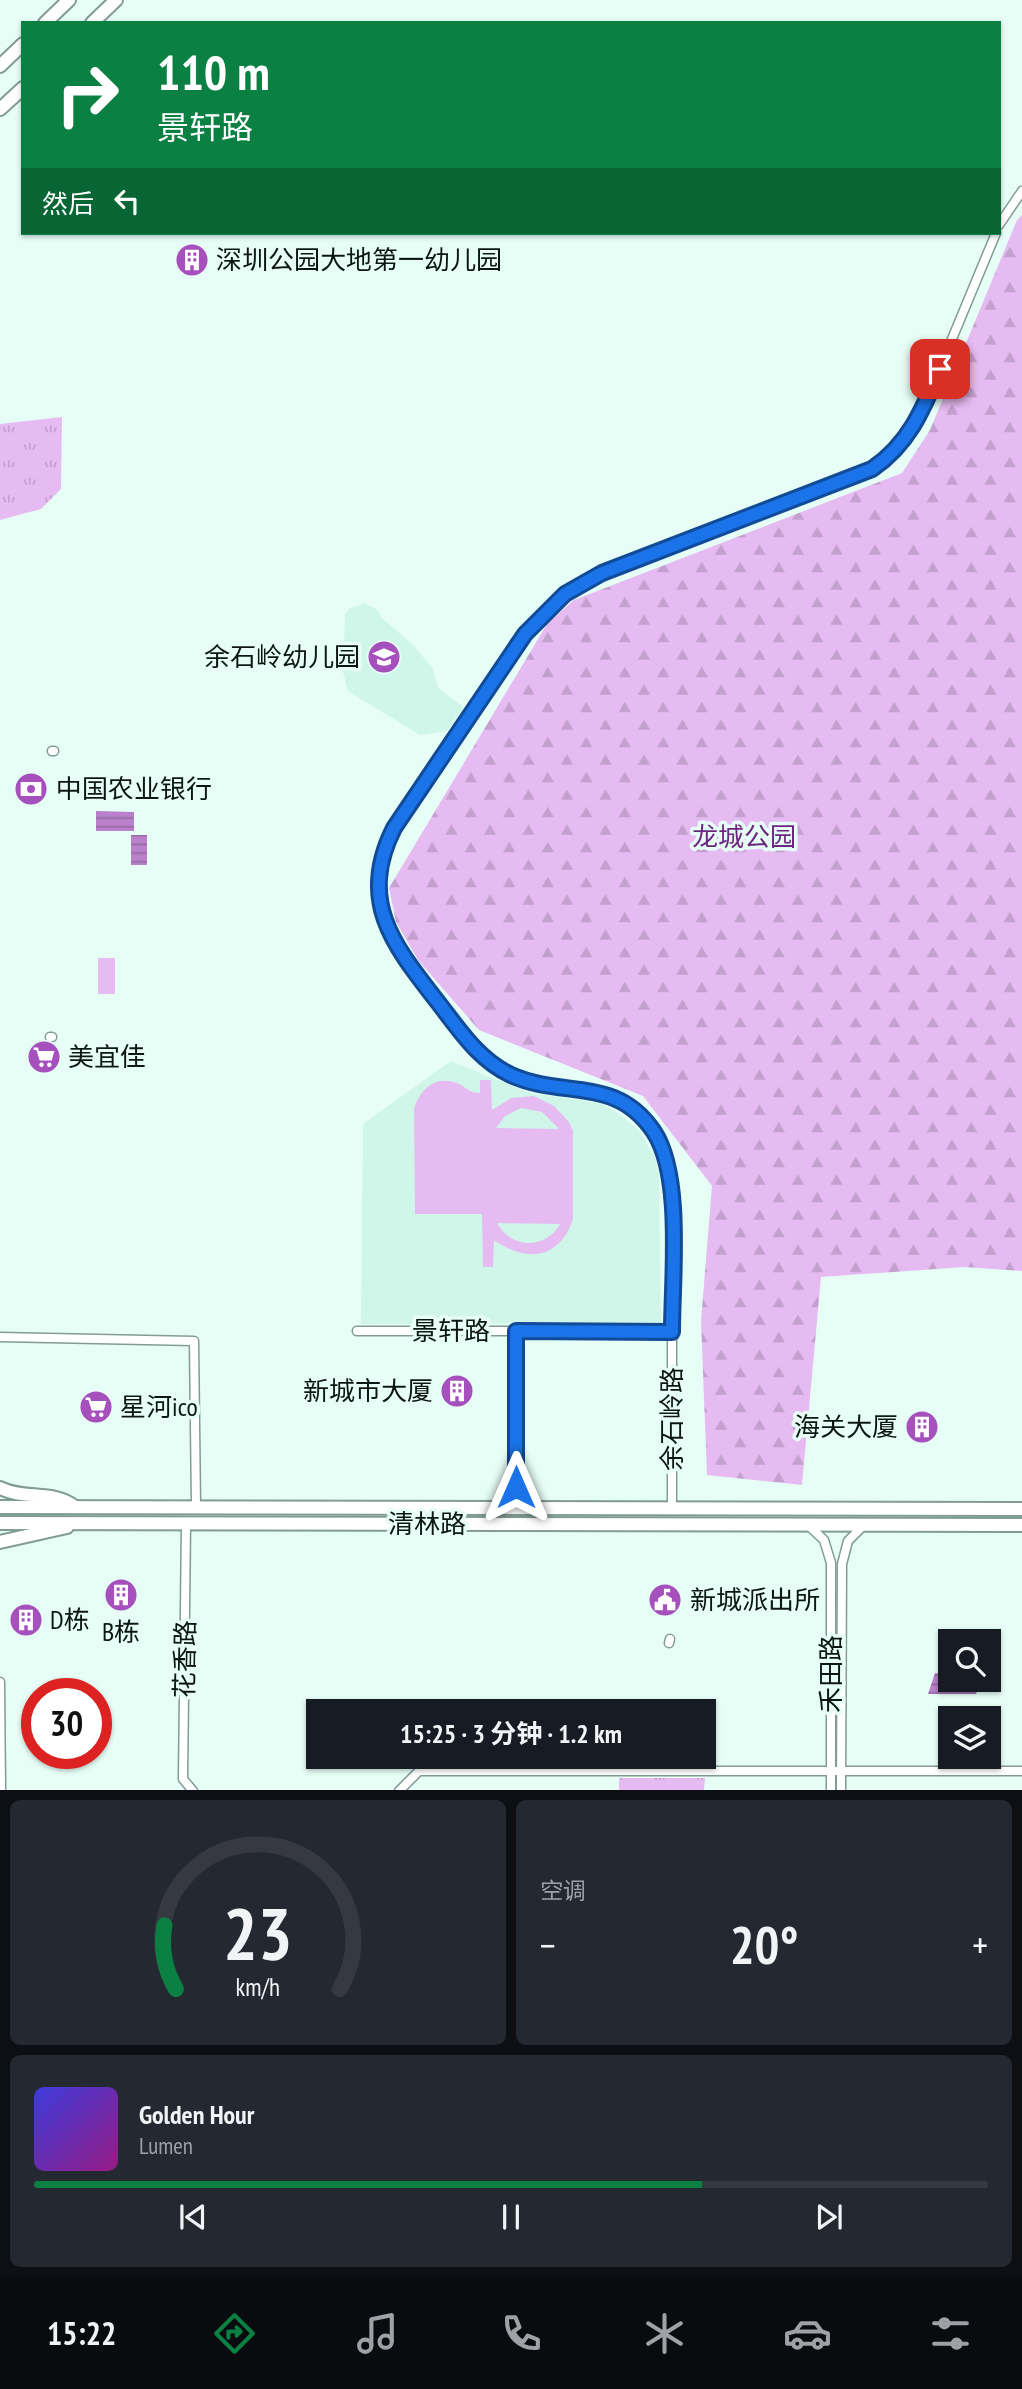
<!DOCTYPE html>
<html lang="zh">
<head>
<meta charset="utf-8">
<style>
  :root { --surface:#171b24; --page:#242831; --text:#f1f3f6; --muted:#9ea1a6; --line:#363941; --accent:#0b8043 }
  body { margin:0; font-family:"PT Sans Narrow","Noto Sans SC",sans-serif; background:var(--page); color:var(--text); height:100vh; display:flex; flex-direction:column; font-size:26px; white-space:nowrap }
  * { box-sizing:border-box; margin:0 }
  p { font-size:23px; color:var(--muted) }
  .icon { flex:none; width:38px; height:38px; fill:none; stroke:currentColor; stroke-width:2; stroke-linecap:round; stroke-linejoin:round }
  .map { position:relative; height:1790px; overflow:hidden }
  .details { display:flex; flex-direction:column; gap:10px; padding:10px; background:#0d0f14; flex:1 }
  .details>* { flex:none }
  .hud { position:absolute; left:21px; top:21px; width:980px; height:214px; border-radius:0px; box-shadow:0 2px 5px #0004; background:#0b8043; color:#fff; overflow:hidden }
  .buttons { position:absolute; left:938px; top:1629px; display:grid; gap:14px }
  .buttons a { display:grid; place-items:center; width:63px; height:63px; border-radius:0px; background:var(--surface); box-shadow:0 2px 5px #0004; font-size:35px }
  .speed { position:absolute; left:21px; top:1678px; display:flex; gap:14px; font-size:35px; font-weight:700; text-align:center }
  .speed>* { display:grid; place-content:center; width:91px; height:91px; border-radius:50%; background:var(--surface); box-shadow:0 2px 5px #0004; line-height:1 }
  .speed .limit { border:10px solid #d22; background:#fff; color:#111 }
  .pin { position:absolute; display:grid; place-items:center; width:60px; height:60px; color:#fff; margin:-30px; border-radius:14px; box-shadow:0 4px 10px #0006 }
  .me { position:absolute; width:77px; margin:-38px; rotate:0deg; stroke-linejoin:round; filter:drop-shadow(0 0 5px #0008) }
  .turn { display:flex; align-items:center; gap:24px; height:147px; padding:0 21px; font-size:32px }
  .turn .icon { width:91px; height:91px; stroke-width:2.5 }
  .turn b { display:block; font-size:49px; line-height:60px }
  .then { display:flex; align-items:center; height:66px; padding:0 21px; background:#0003; gap:14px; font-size:26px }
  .big { font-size:52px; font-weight:700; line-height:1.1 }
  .details .widget { flex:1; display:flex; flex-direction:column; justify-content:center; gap:10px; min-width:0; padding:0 24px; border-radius:10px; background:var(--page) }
  .details .dial { align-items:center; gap:0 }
  .dial svg { height:182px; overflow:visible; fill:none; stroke:var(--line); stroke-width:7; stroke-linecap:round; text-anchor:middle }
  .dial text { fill:var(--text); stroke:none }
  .song { display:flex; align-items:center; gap:21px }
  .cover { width:84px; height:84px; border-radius:10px; background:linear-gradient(135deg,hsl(240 70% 55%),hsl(310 70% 35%)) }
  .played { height:7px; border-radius:4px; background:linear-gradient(90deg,var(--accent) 70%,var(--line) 70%) }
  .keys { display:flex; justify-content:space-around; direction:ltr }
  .heat { display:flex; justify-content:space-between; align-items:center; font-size:38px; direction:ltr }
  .details .tiles { flex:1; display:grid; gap:10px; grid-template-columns:1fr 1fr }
  .widget:last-child { grid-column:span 2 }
  .trip { position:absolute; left:306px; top:1699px; width:410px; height:70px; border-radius:0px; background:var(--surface); box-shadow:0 2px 5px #0004; font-weight:700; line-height:70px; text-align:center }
  .tab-bar { display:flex; height:112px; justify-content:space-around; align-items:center; background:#090b0e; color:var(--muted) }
  .tab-bar .icon { width:49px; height:49px }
  .tab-bar .current { color:var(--accent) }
  .tab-bar b { font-size:32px; color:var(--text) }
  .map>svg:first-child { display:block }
</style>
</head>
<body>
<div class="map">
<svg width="1022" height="1791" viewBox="0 0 1022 1791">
  <defs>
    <pattern id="grass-tufts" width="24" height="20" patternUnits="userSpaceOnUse" patternTransform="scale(1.75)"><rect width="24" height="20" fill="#e6bbf2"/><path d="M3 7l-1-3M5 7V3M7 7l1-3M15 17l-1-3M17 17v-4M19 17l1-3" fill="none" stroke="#c4a0cf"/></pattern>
    <pattern id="forest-firs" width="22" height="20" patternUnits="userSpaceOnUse" patternTransform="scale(1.75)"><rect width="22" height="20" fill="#e6bbf2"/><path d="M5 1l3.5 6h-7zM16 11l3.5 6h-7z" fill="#c4a0cf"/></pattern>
    <pattern id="water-rules" width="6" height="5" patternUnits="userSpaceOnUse" patternTransform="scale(1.75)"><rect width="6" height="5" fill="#ba80cb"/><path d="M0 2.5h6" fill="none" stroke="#9668a4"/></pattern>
  </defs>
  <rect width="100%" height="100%" fill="#e7fef7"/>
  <g fill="#d0f6ea">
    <polygon points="364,603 378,610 381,617 414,646 433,669 438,688 463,707 447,731 420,735 348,691 343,672 345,615 349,609"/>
    <polygon points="451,1061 530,1093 600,1103 614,1110 639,1130 655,1158 659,1173 661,1323 361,1324 363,1124"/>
  </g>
  <g fill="url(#grass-tufts)">
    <polygon points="62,417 61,489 41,509 0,520 0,424"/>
    <polygon points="619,1778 705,1778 704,1790 619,1790"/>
  </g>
  <polygon fill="url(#forest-firs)" points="1022,215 1022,1271 965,1267 821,1277 802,1485 707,1475 701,1321 712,1186 643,1096 479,1030 418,960 396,922 389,888 547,624 574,600 902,473 930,430 1017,220"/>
  <g fill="#e6bbf2" fill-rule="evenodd">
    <rect x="98" y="958" width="17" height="36"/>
    <path d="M 480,1080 L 491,1080 L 492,1110 L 511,1098 L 534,1096 L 554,1106 L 569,1122 L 573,1131 L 573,1219 C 559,1261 525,1262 494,1240 L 493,1267 L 483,1267 L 482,1214 L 415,1214 L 414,1109 C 420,1089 436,1074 459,1084 C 467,1088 469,1093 480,1093 ZM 521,1108 L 542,1112 L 559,1129 L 496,1128 L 505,1116 ZM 497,1223 L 560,1224 C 546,1250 511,1249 497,1223 Z"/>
  </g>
  <g fill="url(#water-rules)">
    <polygon points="96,811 134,812 134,831 96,831"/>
    <rect x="131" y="835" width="16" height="30"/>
    <polygon points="935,1673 950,1674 950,1680 982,1680 976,1694 928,1694"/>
  </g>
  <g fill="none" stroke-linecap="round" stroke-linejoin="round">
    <defs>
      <g id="minor">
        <polyline points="999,225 1022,191"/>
        <polyline points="52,751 54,751"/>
        <polyline points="50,1037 52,1037"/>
        <polyline points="357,1331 672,1331"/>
        <polyline points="0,1337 194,1341 196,1507"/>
        <polyline points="516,1508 516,1331"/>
        <path d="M 672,1508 L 672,1189 C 668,1140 636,1095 585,1088 C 556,1084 530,1085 503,1070 C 475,1055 459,1030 440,1005 C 396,948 356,903 394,828 L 525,634 L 565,594 L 602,573 L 861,474 L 899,446 L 920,416 L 996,233"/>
        <polyline points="186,1524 183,1779 193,1791"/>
        <polyline points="809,1526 824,1540 831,1563 831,1791"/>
        <polyline points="669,1643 670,1639"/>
        <polyline points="0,1682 1,1791"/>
        <polyline points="399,1791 419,1771 1022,1771"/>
        <polyline points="841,1791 842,1564 848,1541 864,1525"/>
      </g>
      <g id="secondary">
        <path d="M 0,1488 C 24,1500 54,1490 75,1507"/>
        <polyline points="0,1507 1022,1509"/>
        <polyline points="0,1523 1022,1525"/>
        <polyline points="0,1542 67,1527"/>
      </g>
      <g id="primary">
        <polyline points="45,23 69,0"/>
        <polyline points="92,23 116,0"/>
        <polyline points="0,66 23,44"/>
        <polyline points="0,109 23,88"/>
      </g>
    </defs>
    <use href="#minor" stroke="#819c94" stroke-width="11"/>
    <use href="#secondary" stroke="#819c94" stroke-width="16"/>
    <use href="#primary" stroke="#819c94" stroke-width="16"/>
    <use href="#minor" stroke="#fff" stroke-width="8"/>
    <use href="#secondary" stroke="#fff" stroke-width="12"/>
    <use href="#primary" stroke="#fff" stroke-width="12"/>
  </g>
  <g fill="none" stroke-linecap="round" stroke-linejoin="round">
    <defs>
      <path id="route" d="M 516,1487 L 516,1331 L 672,1332 C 672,1278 683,1176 654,1132 C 616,1075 564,1099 511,1075 C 479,1060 461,1032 440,1005 C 396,948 356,903 394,828 L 525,634 L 565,594 L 602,573 L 872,469 C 909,444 923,409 940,369"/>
    </defs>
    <use href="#route" stroke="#114b97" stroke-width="18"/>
    <use href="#route" stroke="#1a73e8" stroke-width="12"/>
  </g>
  <defs>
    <symbol id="building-disc" viewBox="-11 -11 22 22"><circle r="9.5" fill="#a650be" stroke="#e7fef7"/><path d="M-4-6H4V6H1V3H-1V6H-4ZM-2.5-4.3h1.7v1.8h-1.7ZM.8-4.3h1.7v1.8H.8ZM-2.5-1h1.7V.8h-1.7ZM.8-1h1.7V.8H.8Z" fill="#fff"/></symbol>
    <symbol id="school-disc" viewBox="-11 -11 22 22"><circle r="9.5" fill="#a650be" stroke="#e7fef7"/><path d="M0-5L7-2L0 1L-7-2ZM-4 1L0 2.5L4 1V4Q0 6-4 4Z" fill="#fff"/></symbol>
    <symbol id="bank-disc" viewBox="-11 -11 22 22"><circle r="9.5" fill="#a650be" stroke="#e7fef7"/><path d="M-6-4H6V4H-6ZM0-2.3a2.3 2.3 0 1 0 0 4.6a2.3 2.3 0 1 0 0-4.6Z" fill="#fff"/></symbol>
    <symbol id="supermarket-disc" viewBox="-11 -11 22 22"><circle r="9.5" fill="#a650be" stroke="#e7fef7"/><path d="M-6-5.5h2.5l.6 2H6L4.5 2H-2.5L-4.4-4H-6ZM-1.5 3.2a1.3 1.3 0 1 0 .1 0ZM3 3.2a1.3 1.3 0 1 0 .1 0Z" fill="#fff"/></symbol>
    <symbol id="civic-disc" viewBox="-11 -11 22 22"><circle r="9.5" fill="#a650be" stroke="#e7fef7"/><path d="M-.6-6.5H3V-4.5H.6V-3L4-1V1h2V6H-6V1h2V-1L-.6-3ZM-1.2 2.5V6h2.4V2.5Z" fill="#fff"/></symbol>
  </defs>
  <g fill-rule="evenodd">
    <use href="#building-disc" x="173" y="241" width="38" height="38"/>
    <use href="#school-disc" x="365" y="638" width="38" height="38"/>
    <use href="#bank-disc" x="12" y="770" width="38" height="38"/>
    <use href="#supermarket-disc" x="25" y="1038" width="38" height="38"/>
    <use href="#building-disc" x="438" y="1372" width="38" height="38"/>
    <use href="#supermarket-disc" x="77" y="1388" width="38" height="38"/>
    <use href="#building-disc" x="903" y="1408" width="38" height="38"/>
    <use href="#building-disc" x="102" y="1576" width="38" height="38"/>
    <use href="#civic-disc" x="646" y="1581" width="38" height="38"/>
    <use href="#building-disc" x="7" y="1601" width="38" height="38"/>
  </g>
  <g text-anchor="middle" stroke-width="7" stroke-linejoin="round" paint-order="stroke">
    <g font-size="26" fill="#0c1613" stroke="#e7fef7" text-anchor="start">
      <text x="216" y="269">深圳公园大地第一幼儿园</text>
      <text x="360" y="666" text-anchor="end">余石岭幼儿园</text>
      <text x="56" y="798">中国农业银行</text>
      <text x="68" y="1066">美宜佳</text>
      <text x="433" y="1400" text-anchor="end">新城市大厦</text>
      <text x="120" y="1416">星河ico</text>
      <text x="898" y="1436" text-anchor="end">海关大厦</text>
      <text x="690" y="1609">新城派出所</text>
      <text x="50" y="1629">D栋</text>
      <text x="121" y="1641" text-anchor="middle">B栋</text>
    </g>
    <g font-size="26" fill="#6d2680" stroke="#e7fef7">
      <text x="744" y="846">龙城公园</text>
    </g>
    <g font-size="26" fill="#0c1613" stroke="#e7fef7">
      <text x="451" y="1340">景轩路</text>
      <text transform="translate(672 1419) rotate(-90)" y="9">余石岭路</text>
      <text x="427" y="1533">清林路</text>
      <text transform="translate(185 1659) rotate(-89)" y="9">花香路</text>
      <text transform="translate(831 1674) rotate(-90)" y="9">禾田路</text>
    </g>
  </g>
</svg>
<div class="buttons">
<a><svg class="icon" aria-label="search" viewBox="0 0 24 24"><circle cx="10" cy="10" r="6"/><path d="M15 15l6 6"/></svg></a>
<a><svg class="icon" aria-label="layers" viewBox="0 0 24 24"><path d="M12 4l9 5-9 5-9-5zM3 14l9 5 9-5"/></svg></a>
</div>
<div class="speed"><div class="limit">30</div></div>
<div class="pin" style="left:940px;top:369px;background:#d93025"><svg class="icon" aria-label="arrive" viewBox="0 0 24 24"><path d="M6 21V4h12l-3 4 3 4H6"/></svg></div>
<svg class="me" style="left:516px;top:1487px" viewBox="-20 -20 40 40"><path d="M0-17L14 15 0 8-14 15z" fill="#1a73e8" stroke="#fff" stroke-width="4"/></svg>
<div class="trip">15:25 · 3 分钟 · 1.2 km</div>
<div class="hud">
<div class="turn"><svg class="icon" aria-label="right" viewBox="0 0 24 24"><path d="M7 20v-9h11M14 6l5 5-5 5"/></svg><div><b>110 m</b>景轩路</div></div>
<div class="then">然后<svg class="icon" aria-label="left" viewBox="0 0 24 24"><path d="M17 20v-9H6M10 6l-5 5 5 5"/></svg></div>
</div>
</div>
<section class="details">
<div class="tiles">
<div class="widget dial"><svg viewBox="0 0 100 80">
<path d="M14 69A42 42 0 1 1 86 69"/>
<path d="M14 69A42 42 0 0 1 9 41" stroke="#0b8043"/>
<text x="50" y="56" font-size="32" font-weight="700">23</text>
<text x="50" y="72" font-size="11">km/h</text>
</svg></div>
<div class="widget"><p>空调</p>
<div class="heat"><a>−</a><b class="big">20°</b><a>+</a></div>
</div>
<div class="widget">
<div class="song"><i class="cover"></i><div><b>Golden Hour</b><p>Lumen</p></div></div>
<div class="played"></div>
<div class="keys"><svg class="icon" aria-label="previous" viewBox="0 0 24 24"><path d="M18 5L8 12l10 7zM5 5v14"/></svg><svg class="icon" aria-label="pause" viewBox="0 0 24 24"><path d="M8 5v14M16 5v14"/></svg><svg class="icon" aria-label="next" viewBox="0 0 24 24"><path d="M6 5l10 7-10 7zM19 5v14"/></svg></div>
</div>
</div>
</section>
<nav class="tab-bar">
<b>15:22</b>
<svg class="icon current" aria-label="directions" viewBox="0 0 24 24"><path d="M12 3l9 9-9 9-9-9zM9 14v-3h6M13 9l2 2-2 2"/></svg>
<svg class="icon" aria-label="music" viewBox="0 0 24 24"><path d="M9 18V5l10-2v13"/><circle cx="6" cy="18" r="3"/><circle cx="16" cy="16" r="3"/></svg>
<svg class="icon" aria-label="phone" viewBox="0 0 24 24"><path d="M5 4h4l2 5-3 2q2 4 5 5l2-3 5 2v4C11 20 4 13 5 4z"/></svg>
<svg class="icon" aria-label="climate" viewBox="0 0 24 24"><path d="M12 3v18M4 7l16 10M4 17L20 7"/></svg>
<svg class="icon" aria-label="car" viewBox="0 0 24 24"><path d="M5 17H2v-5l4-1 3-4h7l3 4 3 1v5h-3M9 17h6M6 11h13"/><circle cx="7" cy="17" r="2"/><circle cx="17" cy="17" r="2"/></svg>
<svg class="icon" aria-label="filters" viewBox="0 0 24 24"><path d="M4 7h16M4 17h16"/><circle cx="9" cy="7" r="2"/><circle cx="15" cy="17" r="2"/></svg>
</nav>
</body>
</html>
